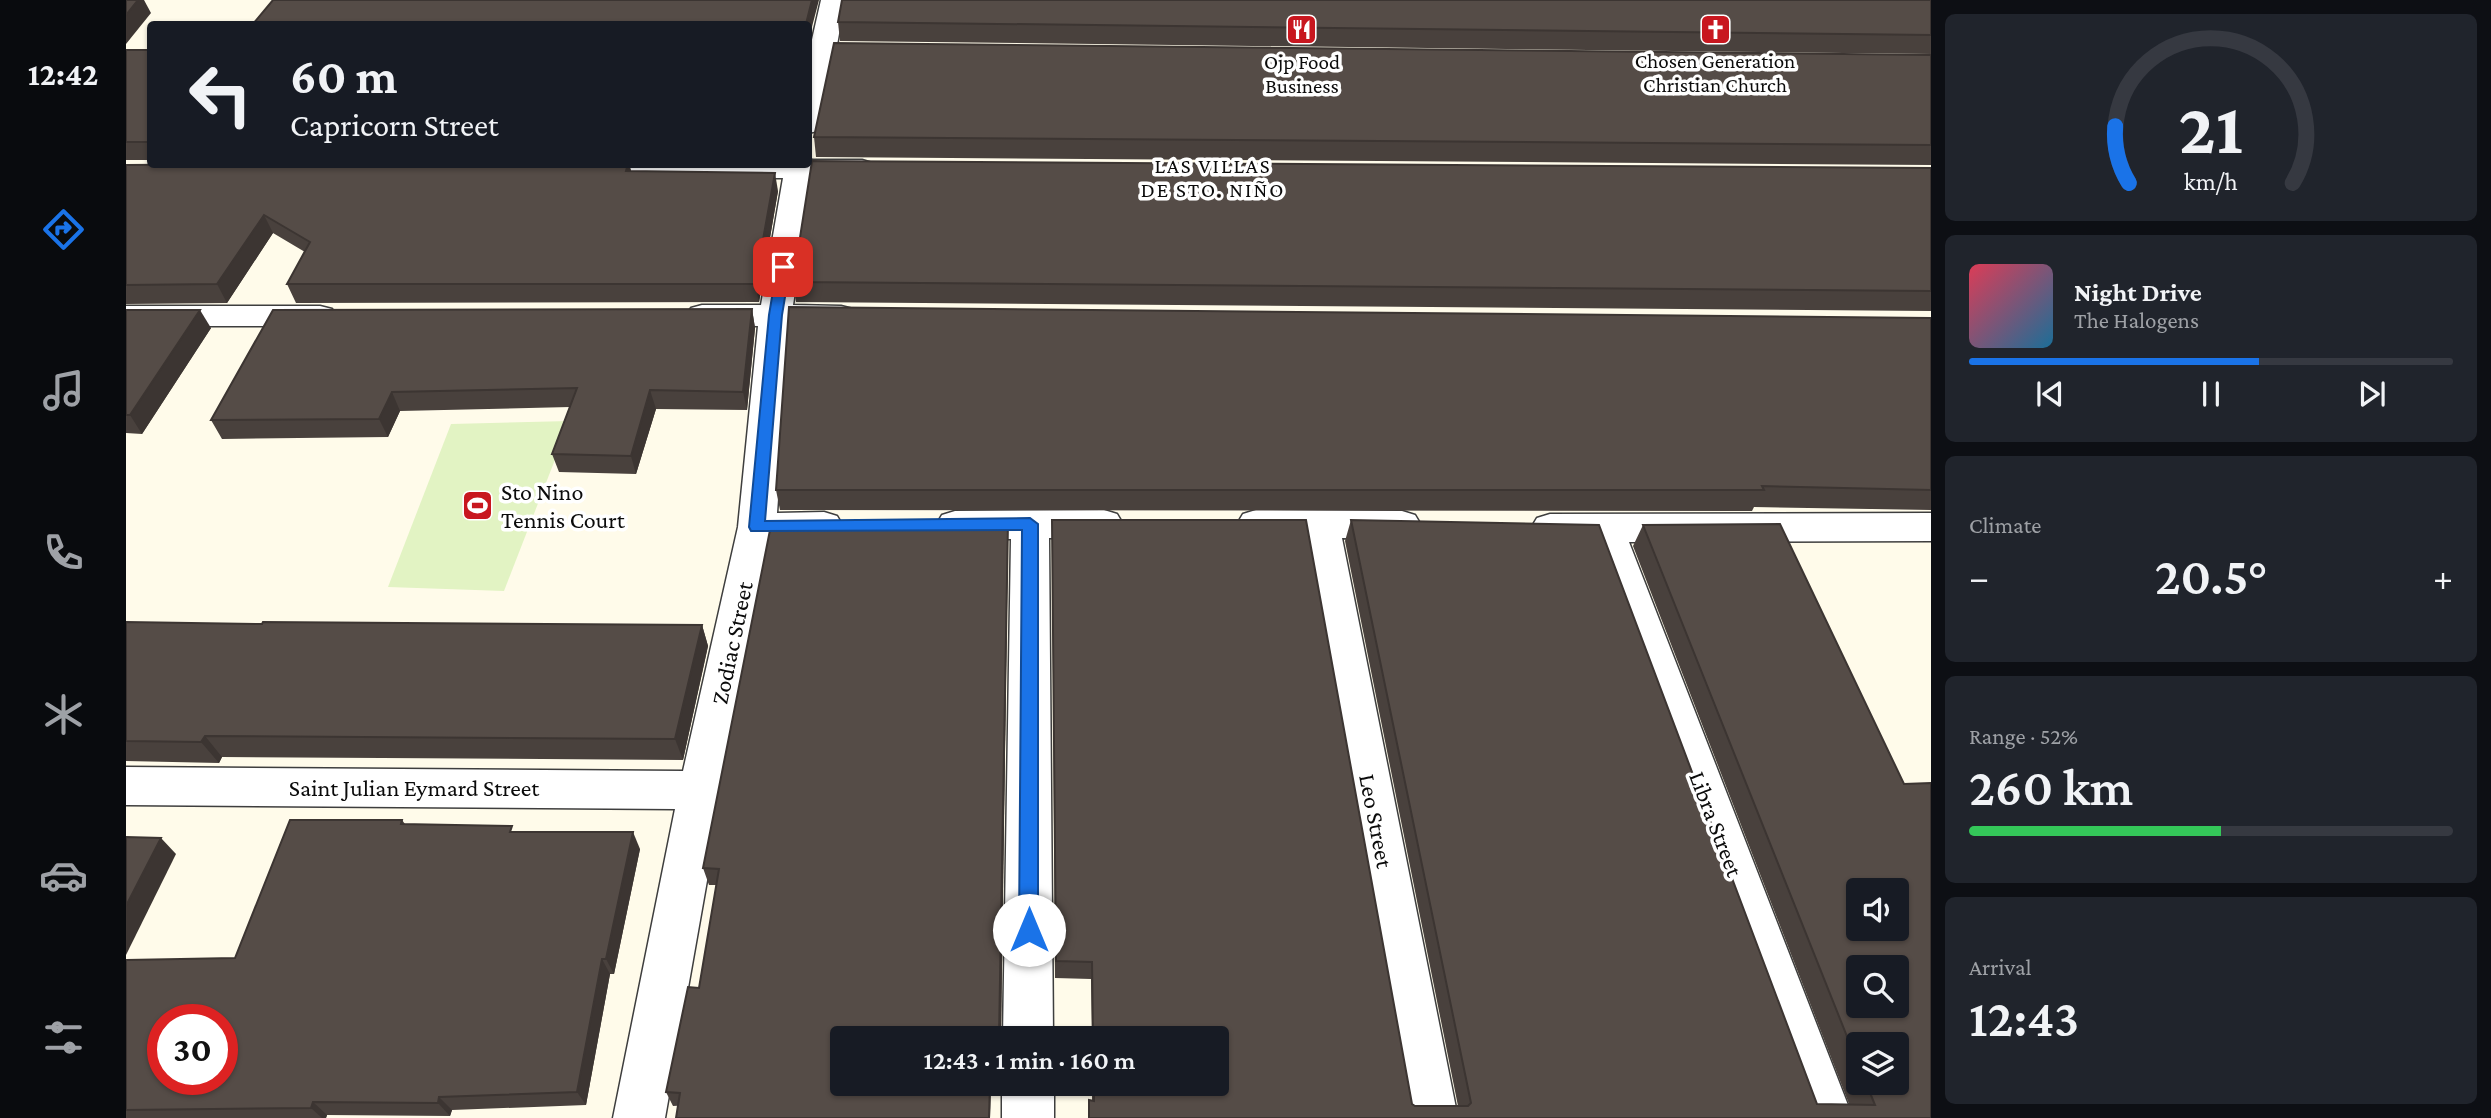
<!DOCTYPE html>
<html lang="en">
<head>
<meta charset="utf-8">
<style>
  :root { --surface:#171b24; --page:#20242c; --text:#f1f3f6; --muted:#9ea1a6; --line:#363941; --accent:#1a73e8 }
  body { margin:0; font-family:"Crimson Pro",serif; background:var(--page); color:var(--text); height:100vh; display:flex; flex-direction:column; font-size:26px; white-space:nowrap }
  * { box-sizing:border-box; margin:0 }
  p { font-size:23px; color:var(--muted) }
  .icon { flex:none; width:38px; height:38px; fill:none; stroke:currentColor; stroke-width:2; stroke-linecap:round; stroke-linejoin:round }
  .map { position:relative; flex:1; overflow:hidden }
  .sheet { display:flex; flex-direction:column; gap:14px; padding:14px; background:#0d0f14; width:560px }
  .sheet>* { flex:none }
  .banner { position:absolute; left:21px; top:21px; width:665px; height:147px; border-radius:7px; box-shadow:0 2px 5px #0004; background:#171b24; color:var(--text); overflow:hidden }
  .fabs { position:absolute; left:1720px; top:878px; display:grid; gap:14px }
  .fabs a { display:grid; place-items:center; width:63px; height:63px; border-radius:7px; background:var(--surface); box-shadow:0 2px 5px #0004; font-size:35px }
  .speed { position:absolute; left:21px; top:1004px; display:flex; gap:14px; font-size:35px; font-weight:700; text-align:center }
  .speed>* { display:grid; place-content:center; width:91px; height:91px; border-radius:50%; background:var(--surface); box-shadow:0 2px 5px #0004; line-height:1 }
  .speed .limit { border:10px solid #d22; background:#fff; color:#111 }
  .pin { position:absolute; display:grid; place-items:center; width:60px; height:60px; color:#fff; margin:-30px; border-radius:14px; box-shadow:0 4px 10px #0006 }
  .me { position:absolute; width:77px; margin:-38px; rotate:0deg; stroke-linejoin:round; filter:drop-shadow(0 0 5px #0008) }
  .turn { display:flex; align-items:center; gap:24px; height:147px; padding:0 28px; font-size:32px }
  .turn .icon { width:91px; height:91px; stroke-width:2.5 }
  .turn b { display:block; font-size:49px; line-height:60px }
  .big { font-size:52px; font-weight:600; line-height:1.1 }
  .sheet .card { flex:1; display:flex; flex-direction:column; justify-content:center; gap:10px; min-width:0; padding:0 24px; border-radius:10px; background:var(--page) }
  .sheet .dial { align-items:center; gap:0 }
  .dial svg { height:182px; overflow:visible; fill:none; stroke:var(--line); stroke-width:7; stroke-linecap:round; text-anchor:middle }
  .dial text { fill:var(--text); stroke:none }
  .song { display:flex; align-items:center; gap:21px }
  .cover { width:84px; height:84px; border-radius:10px; background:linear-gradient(135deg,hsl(350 70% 55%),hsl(200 70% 35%)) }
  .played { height:7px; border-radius:4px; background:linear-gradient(90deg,var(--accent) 60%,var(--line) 60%) }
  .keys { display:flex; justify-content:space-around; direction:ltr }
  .heat { display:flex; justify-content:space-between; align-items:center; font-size:38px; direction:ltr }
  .charge { height:10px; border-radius:5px; background:linear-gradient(90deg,#34c759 52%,var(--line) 0) }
  .trip { position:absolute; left:704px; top:1026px; width:399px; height:70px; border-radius:7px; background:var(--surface); box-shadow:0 2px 5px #0004; font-weight:600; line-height:70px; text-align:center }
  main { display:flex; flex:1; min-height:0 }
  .tabs { display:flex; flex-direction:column; width:126px; justify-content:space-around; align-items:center; background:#090b0e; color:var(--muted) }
  .tabs .icon { width:49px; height:49px }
  .tabs .current { color:var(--accent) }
  .tabs b { font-size:32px; color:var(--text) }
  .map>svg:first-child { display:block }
</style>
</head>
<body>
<main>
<nav class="tabs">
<b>12:42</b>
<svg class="icon current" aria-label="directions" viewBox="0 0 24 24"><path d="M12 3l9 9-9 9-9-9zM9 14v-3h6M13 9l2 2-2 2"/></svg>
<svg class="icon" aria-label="music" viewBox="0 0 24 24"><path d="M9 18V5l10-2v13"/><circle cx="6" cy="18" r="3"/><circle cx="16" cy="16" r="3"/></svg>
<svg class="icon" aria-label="phone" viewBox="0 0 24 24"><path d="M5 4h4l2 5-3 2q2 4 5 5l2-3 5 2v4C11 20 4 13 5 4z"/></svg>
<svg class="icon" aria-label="climate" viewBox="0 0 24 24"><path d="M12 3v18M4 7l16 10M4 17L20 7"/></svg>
<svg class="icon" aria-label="car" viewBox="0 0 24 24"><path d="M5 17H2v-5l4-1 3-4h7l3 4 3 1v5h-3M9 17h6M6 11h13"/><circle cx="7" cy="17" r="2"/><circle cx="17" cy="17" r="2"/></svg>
<svg class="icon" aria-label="filters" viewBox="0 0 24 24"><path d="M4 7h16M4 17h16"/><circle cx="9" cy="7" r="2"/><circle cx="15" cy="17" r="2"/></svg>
</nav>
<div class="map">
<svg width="1805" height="1118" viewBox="0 0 1805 1118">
  <rect width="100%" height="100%" fill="#fffbea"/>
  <polygon fill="#e2f3c3" points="444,421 378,591 262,587 325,424"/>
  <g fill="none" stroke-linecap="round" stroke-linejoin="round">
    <defs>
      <g id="minor">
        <polygon points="695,0 719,0 711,45 766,47 770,53 766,59 708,60 696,125 692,131 682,133 682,44 685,44"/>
        <polygon points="682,157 686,160 736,160 746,163 750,169 746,175 686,178 667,305 715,306 727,309 731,316 727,323 715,326 664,326 651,513 698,512 711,516 717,526 711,536 698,540 647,541 597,790 539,1118 487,1118 549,809 0,805 0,767 557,771 612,527 632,326 576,325 565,322 560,315 565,308 576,305 635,305 657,178 454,179 444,176 440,170 443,164 682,164"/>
        <polygon points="0,306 194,306 206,309 210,316 206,323 194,326 0,326"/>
        <polygon points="978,510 991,514 997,524 991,534 978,538 923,538 927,1038 877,1038 885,539 829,539 816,535 810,525 816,515 829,511"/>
        <polygon points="1130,510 1276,511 1289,515 1295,525 1289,535 1276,539 1216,538 1332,1118 1280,1118 1178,538 1130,538 1117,534 1111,524 1117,514"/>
        <polygon points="1805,513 1805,541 1503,542 1727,1118 1675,1118 1465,542 1424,542 1411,538 1405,528 1411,518 1424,514"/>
        <rect x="876" y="1083" width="52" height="35"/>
      </g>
    </defs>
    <use href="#minor" stroke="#3e3e3e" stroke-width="3"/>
    <use href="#minor" fill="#fff" fill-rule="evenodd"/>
  </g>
  <g fill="#49413d" fill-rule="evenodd">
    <polygon points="1805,0 1805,54 714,41 712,22"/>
    <rect x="0" y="50" width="24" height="110"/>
    <polygon points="1805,55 1805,165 690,157 688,137"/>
    <polygon points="503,164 505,171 652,191 633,302 170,303 161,284 179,252 147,233 101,303 0,304 0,165"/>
    <polygon points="1805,168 1805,311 670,302 667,282"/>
    <polygon points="626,309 629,328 621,410 530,409 510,474 433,472 426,454 444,407 274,411 262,437 96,439 85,420"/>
    <polygon points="0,310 85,328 16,434 0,433"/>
    <polygon points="1805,318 1805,510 1628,507 1626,511 654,510 650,490"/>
    <path d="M 926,520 L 1286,1104 L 1289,1106 L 1332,1106 L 1219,541 L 1225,520 L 1691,1104 L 1723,1104 L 1507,546 L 1517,525 L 1805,1118 L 962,1118 L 963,1100 L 966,1100 L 966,1083 L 1090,1083 L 1090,1038 L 966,1038 L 965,979 L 929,978 ZM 1732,1045 L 1771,1083 L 1732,1083 Z"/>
    <polygon points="882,541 875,1038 716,1038 716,1083 873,1083 872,1089 547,1106 540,1092 573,988 590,885 583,885 577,868"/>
    <polygon points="0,622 136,624 576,625 582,646 557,760 96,757 93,763 0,761"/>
    <polygon points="276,820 279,824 390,832 514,849 488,974 484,974 460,1105 326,1110 324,1116 201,1115 200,1118 0,1118 0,960 109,958"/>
  </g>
  <g fill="#3c3532">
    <polygon points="12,0 18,0 25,13 0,44 0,15"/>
    <polygon points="686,0 693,0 682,42 682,24 680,24"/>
    <polygon points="502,164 503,164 508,181 500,171"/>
    <polygon points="649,173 652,191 633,302 629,284"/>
    <polygon points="138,215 147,233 101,303 91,284"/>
    <polygon points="626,309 629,328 621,410 617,392"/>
    <polygon points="74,310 85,328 16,434 4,415"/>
    <polygon points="524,390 530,409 510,474 505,456"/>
    <polygon points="266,392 274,411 262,437 253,419"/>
    <polygon points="882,522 875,1038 873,1038"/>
    <polygon points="576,625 582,646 557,760 549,739"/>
    <polygon points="79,736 96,757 93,763 75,742"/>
    <polygon points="507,832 514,849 488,974 480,959"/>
    <polygon points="35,838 50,854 0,955 0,906"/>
    <polygon points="476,959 484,974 460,1105 451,1092"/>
    <polygon points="864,1083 865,1089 864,1118 863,1118"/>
    <polygon points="313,1097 326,1110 324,1116 312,1103"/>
    <polygon points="187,1102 201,1115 200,1118 196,1118 185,1108"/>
  </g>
  <g fill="#554c47" stroke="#3c3532" stroke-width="2" fill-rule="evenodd">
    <polygon points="0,0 12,0 0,15"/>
    <polygon points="147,0 686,0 680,24 127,24"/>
    <polygon points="716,0 1805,0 1805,35 712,22"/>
    <polygon points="708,43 1805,55 1805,145 688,137"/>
    <rect x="0" y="50" width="24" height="92"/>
    <polygon points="686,161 1805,168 1805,291 667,282"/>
    <polygon points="145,164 502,164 500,171 649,173 629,284 161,284 184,242 138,215 91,284 0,285 0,165"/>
    <polygon points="663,307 1805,318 1805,490 1636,486 1638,490 650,490"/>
    <polygon points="626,309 617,392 524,390 505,456 426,454 451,388 266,392 253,419 85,420 147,310"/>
    <polygon points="0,310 74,310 4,415 0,415"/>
    <path d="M 926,520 L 1180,520 L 1286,1104 L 1289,1106 L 1342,1106 L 1345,1103 L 1225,520 L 1473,525 L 1691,1104 L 1749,1105 L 1740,1083 L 1771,1083 L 1771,1045 L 1732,1045 L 1732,1064 L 1517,525 L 1654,524 L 1778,784 L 1805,783 L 1805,1118 L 963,1118 L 963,1100 L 968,1101 L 968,1083 L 1090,1083 L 1090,1038 L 967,1038 L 966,962 L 930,961 ZM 1732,891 L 1771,891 L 1771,929 L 1732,929 ZM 1732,968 L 1771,968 L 1771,1006 L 1732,1006 Z"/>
    <polygon points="882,522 873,1038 716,1038 716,1083 864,1083 863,1118 550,1118 554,1093 540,1092 562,987 573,988 593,869 577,868 645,525"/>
    <polygon points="0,622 136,624 137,622 576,625 549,739 79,736 75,742 0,741"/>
    <path d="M 164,820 L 276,820 L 275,824 L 386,826 L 384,832 L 507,832 L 480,959 L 476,959 L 451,1092 L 313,1097 L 312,1103 L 187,1102 L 185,1108 L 0,1110 L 0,960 L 109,958 ZM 37,1020 L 96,1020 L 96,1080 L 37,1080 Z"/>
    <polygon points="0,837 35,838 0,906"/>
  </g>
  <polygon fill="#1a73e8" stroke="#114b97" stroke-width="2" points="657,263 664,267 656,315 639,521 904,518 912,524 912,930 910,936 903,939 896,936 893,930 896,530 625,531 623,527 643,315 651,267"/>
  <defs>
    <symbol id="church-square" viewBox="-11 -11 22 22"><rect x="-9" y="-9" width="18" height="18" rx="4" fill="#c8171f" stroke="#fff"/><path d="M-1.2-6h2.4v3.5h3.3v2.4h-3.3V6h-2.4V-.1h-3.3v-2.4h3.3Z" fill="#fff"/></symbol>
    <symbol id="restaurant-square" viewBox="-11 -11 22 22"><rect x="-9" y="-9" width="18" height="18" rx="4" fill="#c8171f" stroke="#fff"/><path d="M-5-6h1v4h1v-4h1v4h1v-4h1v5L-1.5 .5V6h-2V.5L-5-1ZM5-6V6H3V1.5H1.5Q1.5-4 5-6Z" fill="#fff"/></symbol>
    <symbol id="stadium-square" viewBox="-11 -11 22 22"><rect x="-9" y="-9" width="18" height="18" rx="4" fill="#c8171f" stroke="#fff"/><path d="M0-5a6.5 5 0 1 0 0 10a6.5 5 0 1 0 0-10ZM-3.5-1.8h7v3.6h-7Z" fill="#fff"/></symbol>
  </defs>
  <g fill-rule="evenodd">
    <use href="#church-square" x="1572" y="12" width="35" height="35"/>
    <use href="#restaurant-square" x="1158" y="12" width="35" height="35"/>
    <use href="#stadium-square" x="334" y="488" width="35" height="35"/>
  </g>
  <g text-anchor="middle" stroke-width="7" stroke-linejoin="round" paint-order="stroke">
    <g font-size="21" fill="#0b0b0b" stroke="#fff">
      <text x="1589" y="68">Chosen Generation<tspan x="1589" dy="24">Christian Church</tspan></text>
      <text x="1176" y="69">Ojp Food<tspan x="1176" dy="24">Business</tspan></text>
    </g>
    <g font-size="21" letter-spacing="2" fill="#0b0b0b" stroke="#fff">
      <text x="1087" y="173">LAS VILLAS<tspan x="1087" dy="24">DE STO. NIÑO</tspan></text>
    </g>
    <g font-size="24" fill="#0b0b0b" stroke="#fff" text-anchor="start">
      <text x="375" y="500">Sto Nino<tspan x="375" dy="28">Tennis Court</tspan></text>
    </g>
    <g font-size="24" fill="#0b0b0b" stroke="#fff">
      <text transform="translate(606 643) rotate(-78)" y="8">Zodiac Street</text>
      <text x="288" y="796">Saint Julian Eymard Street</text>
      <text transform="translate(1250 821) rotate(79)" y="8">Leo Street</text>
      <text transform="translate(1590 824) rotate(69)" y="8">Libra Street</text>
    </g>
  </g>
</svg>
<div class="fabs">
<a><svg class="icon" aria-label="sound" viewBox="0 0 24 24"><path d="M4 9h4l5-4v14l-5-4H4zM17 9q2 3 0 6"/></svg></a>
<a><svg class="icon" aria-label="search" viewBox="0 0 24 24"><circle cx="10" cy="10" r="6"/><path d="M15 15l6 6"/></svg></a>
<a><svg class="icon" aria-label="layers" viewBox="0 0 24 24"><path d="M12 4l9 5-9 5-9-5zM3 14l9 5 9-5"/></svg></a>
</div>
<div class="speed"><div class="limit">30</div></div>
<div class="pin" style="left:657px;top:267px;background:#d93025"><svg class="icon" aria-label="arrive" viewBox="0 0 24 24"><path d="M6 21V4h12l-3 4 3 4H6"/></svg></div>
<svg class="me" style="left:903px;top:930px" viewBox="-20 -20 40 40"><circle r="19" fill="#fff"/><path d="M0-13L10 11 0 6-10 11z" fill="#1a73e8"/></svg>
<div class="trip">12:43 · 1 min · 160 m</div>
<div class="banner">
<div class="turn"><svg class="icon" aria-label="left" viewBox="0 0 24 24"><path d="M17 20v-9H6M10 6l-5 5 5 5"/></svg><div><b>60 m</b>Capricorn Street</div></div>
</div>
</div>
<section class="sheet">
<div class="card dial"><svg viewBox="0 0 100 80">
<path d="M14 69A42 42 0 1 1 86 69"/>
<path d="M14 69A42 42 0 0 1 8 44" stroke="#1a73e8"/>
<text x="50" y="56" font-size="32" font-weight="700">21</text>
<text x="50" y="72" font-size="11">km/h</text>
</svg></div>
<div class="card">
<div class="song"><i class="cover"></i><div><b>Night Drive</b><p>The Halogens</p></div></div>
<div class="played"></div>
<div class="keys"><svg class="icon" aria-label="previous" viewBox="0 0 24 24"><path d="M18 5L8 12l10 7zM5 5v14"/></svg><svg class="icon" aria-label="pause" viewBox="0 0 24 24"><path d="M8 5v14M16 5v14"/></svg><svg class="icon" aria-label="next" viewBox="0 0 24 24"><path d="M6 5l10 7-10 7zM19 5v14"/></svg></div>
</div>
<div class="card"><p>Climate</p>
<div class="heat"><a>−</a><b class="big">20.5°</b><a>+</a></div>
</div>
<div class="card"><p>Range · 52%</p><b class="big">260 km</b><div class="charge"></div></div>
<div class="card"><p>Arrival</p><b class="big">12:43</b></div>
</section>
</main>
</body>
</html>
